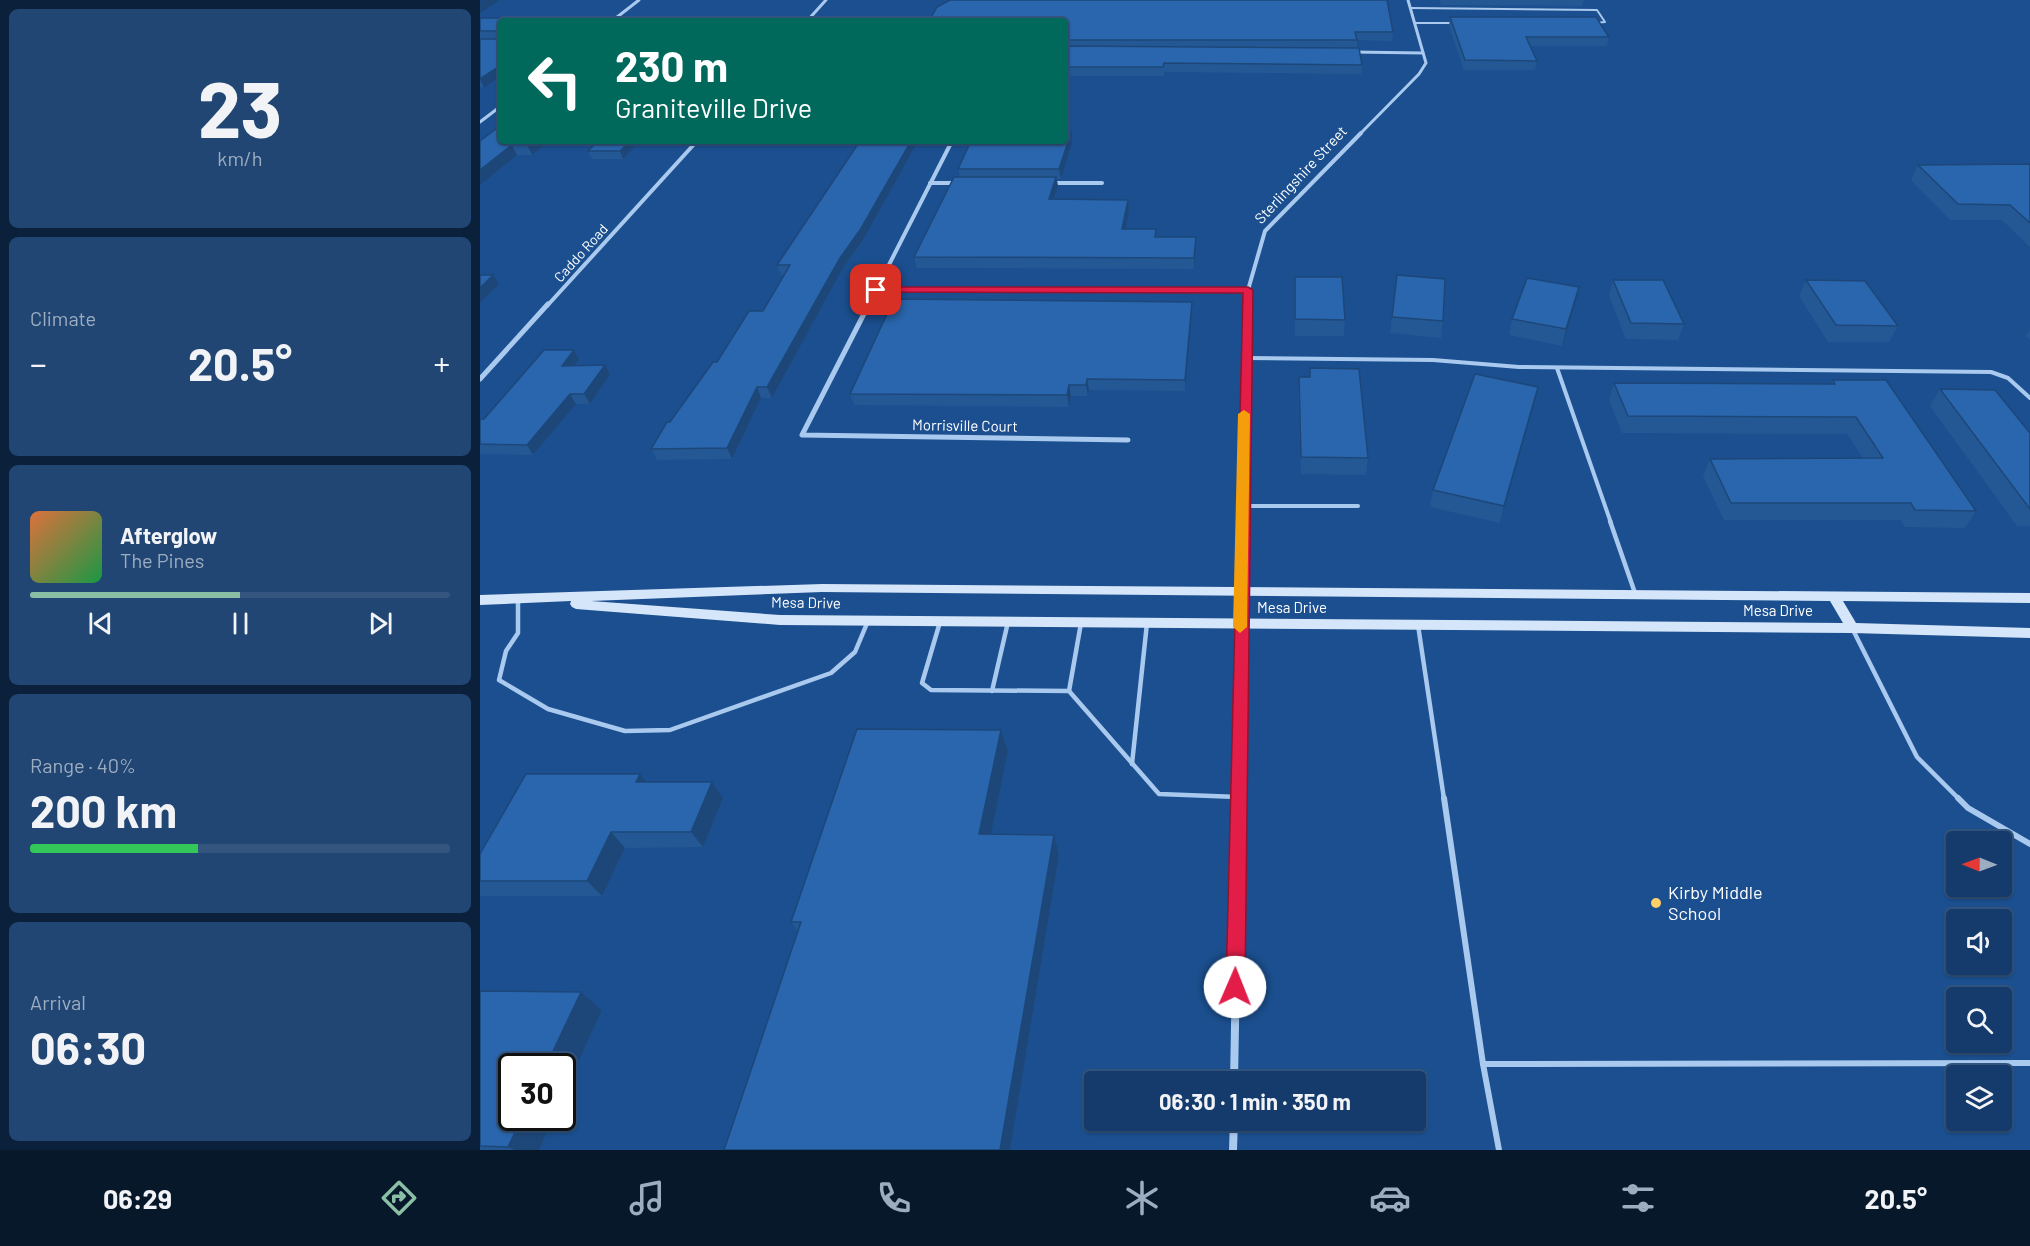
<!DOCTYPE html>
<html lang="en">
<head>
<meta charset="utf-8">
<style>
  :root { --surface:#143b6b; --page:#214673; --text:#f1f3f6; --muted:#9dadc1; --line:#33557e; --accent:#8abfa5 }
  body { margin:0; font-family:Barlow,sans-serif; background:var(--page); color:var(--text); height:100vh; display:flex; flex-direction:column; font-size:22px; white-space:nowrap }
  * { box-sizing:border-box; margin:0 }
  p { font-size:20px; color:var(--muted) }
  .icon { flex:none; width:33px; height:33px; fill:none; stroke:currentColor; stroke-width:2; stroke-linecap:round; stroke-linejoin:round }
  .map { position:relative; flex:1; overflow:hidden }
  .details { display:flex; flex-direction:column; gap:9px; padding:9px; background:#0b203b; width:480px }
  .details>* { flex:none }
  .guide { position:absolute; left:18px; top:18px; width:570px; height:126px; border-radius:6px; box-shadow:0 2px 4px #0004,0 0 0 2px var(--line); background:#00695c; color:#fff; overflow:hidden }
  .needle { width:39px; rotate:271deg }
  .controls { position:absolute; left:1466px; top:831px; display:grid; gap:12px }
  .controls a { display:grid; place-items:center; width:66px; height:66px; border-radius:6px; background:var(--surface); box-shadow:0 2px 4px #0004,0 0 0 2px var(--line); font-size:30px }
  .speed { position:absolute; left:18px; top:1053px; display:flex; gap:12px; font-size:30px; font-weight:700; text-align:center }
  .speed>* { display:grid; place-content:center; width:78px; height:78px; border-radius:50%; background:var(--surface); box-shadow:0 2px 4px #0004,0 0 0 2px var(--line); line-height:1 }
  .speed .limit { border:3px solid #111; border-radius:9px; background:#fff; color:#111 }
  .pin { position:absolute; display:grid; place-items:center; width:51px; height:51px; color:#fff; margin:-26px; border-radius:12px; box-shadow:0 3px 9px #0006 }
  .me { position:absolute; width:66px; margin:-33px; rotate:1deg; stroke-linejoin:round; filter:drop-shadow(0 0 4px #0008) }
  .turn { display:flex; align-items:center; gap:21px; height:126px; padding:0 18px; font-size:27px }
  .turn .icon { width:78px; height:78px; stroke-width:2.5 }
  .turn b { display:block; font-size:42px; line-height:51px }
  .big { font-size:45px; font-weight:700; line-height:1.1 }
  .details .card { flex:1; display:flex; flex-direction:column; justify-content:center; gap:9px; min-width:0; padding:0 21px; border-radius:9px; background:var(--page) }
  .details .dial { align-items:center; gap:0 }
  .dial b { font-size:78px; line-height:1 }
  .song { display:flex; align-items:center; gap:18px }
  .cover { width:72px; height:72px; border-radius:9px; background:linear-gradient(135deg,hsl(20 70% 55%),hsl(140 70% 35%)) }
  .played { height:6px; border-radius:3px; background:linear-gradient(90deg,var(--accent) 50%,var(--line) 50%) }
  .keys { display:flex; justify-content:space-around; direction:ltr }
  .heat { display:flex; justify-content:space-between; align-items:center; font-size:33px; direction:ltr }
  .charge { height:9px; border-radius:4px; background:linear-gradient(90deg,#34c759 40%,var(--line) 0) }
  .trip { position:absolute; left:604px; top:1071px; width:342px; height:60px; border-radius:6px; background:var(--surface); box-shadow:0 2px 4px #0004,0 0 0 2px var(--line); font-weight:700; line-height:60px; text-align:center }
  .tab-bar { display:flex; height:96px; justify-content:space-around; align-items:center; background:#08182b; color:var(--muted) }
  .tab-bar .icon { width:42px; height:42px }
  .tab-bar .on { color:var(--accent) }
  .tab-bar b { font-size:27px; color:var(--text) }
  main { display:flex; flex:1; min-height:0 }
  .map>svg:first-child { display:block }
</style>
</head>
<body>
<main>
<section class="details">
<div class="card dial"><b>23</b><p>km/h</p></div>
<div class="card"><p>Climate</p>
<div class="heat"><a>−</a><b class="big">20.5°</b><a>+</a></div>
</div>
<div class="card">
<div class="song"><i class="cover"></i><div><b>Afterglow</b><p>The Pines</p></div></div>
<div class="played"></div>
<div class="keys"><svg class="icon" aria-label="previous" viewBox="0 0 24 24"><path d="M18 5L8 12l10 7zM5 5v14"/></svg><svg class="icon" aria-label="pause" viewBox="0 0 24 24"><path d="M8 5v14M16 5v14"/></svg><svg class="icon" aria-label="next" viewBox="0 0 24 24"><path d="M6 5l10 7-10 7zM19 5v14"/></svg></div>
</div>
<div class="card"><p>Range · 40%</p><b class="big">200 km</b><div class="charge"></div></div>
<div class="card"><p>Arrival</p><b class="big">06:30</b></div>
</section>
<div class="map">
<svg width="1550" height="1150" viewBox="0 0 1550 1150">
  <rect width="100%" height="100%" fill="#1b4f8f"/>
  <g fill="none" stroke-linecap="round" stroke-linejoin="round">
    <g stroke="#a9c9ee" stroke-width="2">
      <polyline points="931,8 1117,10 1125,22 1115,23"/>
      <polyline points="935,23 974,23"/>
    </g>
    <g stroke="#a9c9ee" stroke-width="4">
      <polyline points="765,358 953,360 1039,367 1511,372 1528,378 1550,398"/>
      <polyline points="1077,368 1131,523"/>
      <polyline points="763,506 878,506"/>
    </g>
    <g stroke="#a9c9ee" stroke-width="4.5">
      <polyline points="1130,521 1155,593"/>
      <polyline points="38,600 38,633 26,651 19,680 68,709 145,731 190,730 351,673 375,652 388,621"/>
      <polyline points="460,622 442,683 451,690 589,691 679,794 758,797"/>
      <polyline points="938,625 964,799"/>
      <polyline points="1372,628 1437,757 1479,799"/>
      <polyline points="512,691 528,622"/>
      <polyline points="589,691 601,623"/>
      <polyline points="652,764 667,623"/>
    </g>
    <g stroke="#a9c9ee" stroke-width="6">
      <polyline points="964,798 1003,1064 1550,1063"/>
      <polyline points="1478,798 1488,808 1550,844"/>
      <polyline points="1003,1064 1019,1150"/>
    </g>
    <g stroke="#a9c9ee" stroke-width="3">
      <polyline points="132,21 159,0"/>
      <polyline points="327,21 346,0"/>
      <polyline points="872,52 943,53"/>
      <polyline points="0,122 21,106"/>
      <polyline points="879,135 939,74 946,63 928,0"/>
    </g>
    <g stroke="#a9c9ee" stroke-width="4">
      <polyline points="450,183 477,183"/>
      <polyline points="571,183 622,183"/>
      <polyline points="396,290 768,290"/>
      <polyline points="67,306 217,141"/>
      <polyline points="388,306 472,141"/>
      <polyline points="768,306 768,290 785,231 881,133"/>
    </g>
    <g stroke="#a9c9ee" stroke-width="5">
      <polyline points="389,304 322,435 648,440"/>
      <polyline points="0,379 68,304"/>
      <polyline points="764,523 768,304"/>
    </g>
    <polyline stroke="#a9c9ee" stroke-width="7" points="759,799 764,521"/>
    <g stroke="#a9c9ee" stroke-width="8">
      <polyline points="754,1082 759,798"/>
      <polyline points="753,1150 754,1120"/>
    </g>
    <path fill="#d6e6fa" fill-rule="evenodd" d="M 342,584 L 1550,593 L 1550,603 L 1363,601 L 1376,623 L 1550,628 L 1550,638 L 1372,633 L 300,625 L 96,609 L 92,607 L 90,604 L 91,601 L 0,605 L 0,595 ZM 342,592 L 1350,601 L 1363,623 L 300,615 L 111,601 Z"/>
  </g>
  <g fill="#245895">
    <polygon points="960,0 1108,0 1103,1 1102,6 961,5"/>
    <polygon points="970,17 1129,37 1127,46 1050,46 1057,61 1055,70 984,70 969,26"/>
    <polygon points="0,18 80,18 21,76 4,88 0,87"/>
    <polygon points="585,21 913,32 912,41 877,40 877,48 882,65 881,74 684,72 684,76 585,76"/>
    <polygon points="591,133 592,143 581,179 577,179 578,187 574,199 648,200 649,210 645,229 677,237 716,237 716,247 714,269 437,268 434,257 480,177 478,169"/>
    <polygon points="0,141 69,141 52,155 37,155 0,185"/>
    <polygon points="118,141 161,141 143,159 112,159 108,151"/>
    <polygon points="378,141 438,141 383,240 363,268 292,398 281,398 252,459 177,460 171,449 190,422 237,362 283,311 304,275 301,275 297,265 379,143"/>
    <polygon points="1550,164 1550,247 1522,220 1470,220 1431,180 1438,165"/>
    <polygon points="917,275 963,321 961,338 910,333"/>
    <polygon points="815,277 865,320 864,336 815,336"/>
    <polygon points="1133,280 1204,324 1198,340 1146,339 1129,296"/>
    <polygon points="1326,280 1418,326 1409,342 1348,342 1319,296"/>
    <polygon points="1099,287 1082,346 1029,335 1032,319"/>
    <polygon points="712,302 712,313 705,391 609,390 608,396 591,396 589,407 374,405 370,394"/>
    <polygon points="1550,329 1550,340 1546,336"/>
    <polygon points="94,350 99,360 95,366 130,375 110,404 96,404 53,455 0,454 0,419 4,419"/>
    <polygon points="830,368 888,458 886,475 821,474 818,394 819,377 829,377"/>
    <polygon points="1353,380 1496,511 1485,528 1425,527 1420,520 1244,520 1223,476 1230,459 1383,458 1367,434 1142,433 1129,400 1134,383 1351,384"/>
    <polygon points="1460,389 1550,433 1550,526 1537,526 1450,406"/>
    <polygon points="1054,404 1020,523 950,507 953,490"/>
    <polygon points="521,730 528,751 511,834 574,835 579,855 530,1150 244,1150 318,932 311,922"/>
    <polygon points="160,774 166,782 243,798 223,847 145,848 122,896 2,896 0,895 0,854"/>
    <polygon points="0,991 101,992 122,1010 82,1097 82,1066 32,1118 73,1118 59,1150 0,1150"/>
  </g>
  <g fill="#1d4779">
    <polygon points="2,0 20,0 0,13 0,2"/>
    <polygon points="21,65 21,76 4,88 0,79"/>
    <polygon points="591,133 592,143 581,179 579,169"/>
    <polygon points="52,141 69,141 52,155 47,145"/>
    <polygon points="150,141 161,141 143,159 140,151"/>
    <polygon points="431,141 438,141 383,240 363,268 292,398 287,387 360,258"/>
    <polygon points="32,145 37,155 0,185 0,170"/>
    <polygon points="576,177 578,187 570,209 569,199"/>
    <polygon points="648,200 649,210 644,239 642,229"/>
    <polygon points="716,237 716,247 714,269 714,258"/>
    <polygon points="13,275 19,284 0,303 0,288"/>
    <polygon points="1099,287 1095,304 1082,346 1086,329"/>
    <polygon points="712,302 712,313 705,391 705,380"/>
    <polygon points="94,350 99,360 87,375 82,366"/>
    <polygon points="125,365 130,375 110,404 104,394"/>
    <polygon points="607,379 609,390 608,396 606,385"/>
    <polygon points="589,385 591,396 589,407 587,395"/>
    <polygon points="277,387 281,398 252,459 247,448"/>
    <polygon points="1058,387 1054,404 1020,523 1024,506"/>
    <polygon points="90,394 96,404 53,455 47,445"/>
    <polygon points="521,730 528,751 507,854 499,834"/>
    <polygon points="160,774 172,790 156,782"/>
    <polygon points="232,782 243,798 223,847 211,832"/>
    <polygon points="131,832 145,848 122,896 107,881"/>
    <polygon points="574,835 579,855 530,1150 520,1150"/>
    <polygon points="101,992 122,1010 82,1097 82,1066 66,1066"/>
    <polygon points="42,1118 73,1118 59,1150 34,1150 28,1147"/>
  </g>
  <g fill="#2a66ad" stroke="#1d4779" stroke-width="1.5">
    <polygon points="470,0 907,0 913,32 875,32 877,40 585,40 585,21 449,21 457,7"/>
    <polygon points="970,17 1116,17 1129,37 1046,37 1057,61 985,60"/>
    <polygon points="0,18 80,18 76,21 21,21 21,65 0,79 0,39 18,39 21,36 17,31 0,31"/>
    <polygon points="585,46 879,48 882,65 684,63 683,67 585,67"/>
    <polygon points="21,125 21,141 52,141 47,145 32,145 0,170 0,141"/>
    <polygon points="585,133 591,133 579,169 478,169 491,141 585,141"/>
    <polygon points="118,141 150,141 140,151 108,151"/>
    <polygon points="380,141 431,141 380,230 360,258 287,387 277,387 247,448 171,449 187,422 190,422 233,362 237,362 269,311 283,311 310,265 297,265"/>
    <polygon points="1550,164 1550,223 1530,205 1478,204 1438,165"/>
    <polygon points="474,177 576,177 569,199 648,200 642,229 676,229 675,237 716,237 714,258 434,257"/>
    <polygon points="0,275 13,275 0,288"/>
    <polygon points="917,275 965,279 963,321 912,317"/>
    <polygon points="815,277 862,277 865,320 815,319"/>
    <polygon points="1047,278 1099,287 1086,329 1032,319"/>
    <polygon points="1133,280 1183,280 1204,324 1151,323"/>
    <polygon points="1326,280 1385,281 1418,326 1356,325"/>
    <polygon points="414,299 712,302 705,380 607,379 606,385 589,385 587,395 370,394"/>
    <polygon points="64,350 94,350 82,366 125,365 104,394 90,394 47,445 0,444 0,419 4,419"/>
    <polygon points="830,368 879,369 888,458 821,457 819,377 830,377"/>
    <polygon points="995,374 1058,387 1024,506 953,490"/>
    <polygon points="1353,380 1406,380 1496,511 1435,510 1431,503 1251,503 1230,459 1403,458 1376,417 1148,416 1134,383 1355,384"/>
    <polygon points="1460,389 1515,390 1550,433 1550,509"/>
    <polygon points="377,729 521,730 499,834 574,835 520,1150 244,1150 321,922 311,922"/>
    <polygon points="46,774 160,774 156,782 232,782 211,832 131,832 107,881 0,881 0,854"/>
    <polygon points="0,991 101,992 66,1066 32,1066 32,1118 42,1118 28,1147 0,1146"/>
  </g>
  <polygon fill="#e11d48" stroke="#92132f" stroke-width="1.5" points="393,287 768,287 773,290 765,987 762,993 755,996 749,993 746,987 763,293 396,292 391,290"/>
  <polygon fill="#f59e0b" points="764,410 770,414 767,627 760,633 753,627 758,414"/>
  <circle fill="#ffd166" stroke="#1b4f8f" stroke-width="2" cx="1176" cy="903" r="6"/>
  <g text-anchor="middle" stroke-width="6" stroke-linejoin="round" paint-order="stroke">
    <g font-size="14" fill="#fff" stroke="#1b4f8f">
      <text transform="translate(101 253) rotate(-48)" y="5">Caddo Road</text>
    </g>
    <g font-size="15" fill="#fff" stroke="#1b4f8f">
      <text transform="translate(821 175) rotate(-47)" y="5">Sterlingshire Street</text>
      <text transform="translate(485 426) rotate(1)" y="5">Morrisville Court</text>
      <text transform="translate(326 603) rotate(1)" y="5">Mesa Drive</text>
      <text x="812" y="613">Mesa Drive</text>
      <text x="1298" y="616">Mesa Drive</text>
    </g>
    <g font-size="18" fill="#fff" stroke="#1b4f8f" text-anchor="start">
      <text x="1188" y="899">Kirby Middle<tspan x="1188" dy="21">School</tspan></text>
    </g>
  </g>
</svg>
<div class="controls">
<a><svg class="needle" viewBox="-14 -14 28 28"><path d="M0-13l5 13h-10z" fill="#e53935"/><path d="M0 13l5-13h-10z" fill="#9dadc1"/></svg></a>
<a><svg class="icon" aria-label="sound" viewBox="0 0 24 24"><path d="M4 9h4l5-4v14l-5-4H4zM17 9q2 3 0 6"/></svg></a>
<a><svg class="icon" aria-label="search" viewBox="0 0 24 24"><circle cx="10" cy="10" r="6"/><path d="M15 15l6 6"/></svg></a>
<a><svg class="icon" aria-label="layers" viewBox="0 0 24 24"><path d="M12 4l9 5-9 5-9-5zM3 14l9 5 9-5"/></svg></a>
</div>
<div class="speed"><div class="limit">30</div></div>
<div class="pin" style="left:396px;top:290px;background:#d93025"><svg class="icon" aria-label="arrive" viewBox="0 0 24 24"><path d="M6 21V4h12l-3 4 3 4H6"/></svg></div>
<svg class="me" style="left:755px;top:987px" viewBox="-20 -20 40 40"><circle r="19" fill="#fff"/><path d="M0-13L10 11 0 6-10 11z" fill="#e11d48"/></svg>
<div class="trip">06:30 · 1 min · 350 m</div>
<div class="guide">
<div class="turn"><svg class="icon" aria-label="left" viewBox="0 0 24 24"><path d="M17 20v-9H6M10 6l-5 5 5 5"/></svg><div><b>230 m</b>Graniteville Drive</div></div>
</div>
</div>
</main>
<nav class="tab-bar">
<b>06:29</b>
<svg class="icon on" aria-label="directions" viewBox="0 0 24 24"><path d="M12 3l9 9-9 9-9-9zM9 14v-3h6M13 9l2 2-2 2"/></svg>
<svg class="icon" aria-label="music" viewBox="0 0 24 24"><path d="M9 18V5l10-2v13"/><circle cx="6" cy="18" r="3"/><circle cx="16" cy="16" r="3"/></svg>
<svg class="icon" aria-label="phone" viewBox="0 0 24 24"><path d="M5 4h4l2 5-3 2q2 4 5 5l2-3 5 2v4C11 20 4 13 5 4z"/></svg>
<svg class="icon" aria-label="climate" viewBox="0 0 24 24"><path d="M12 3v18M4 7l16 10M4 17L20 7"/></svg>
<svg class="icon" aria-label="car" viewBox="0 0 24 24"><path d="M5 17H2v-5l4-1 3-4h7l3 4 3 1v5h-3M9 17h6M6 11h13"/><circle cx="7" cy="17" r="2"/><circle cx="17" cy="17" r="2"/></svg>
<svg class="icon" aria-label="filters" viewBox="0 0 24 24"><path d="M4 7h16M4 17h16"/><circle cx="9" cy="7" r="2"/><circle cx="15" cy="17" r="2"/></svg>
<b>20.5°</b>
</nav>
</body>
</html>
